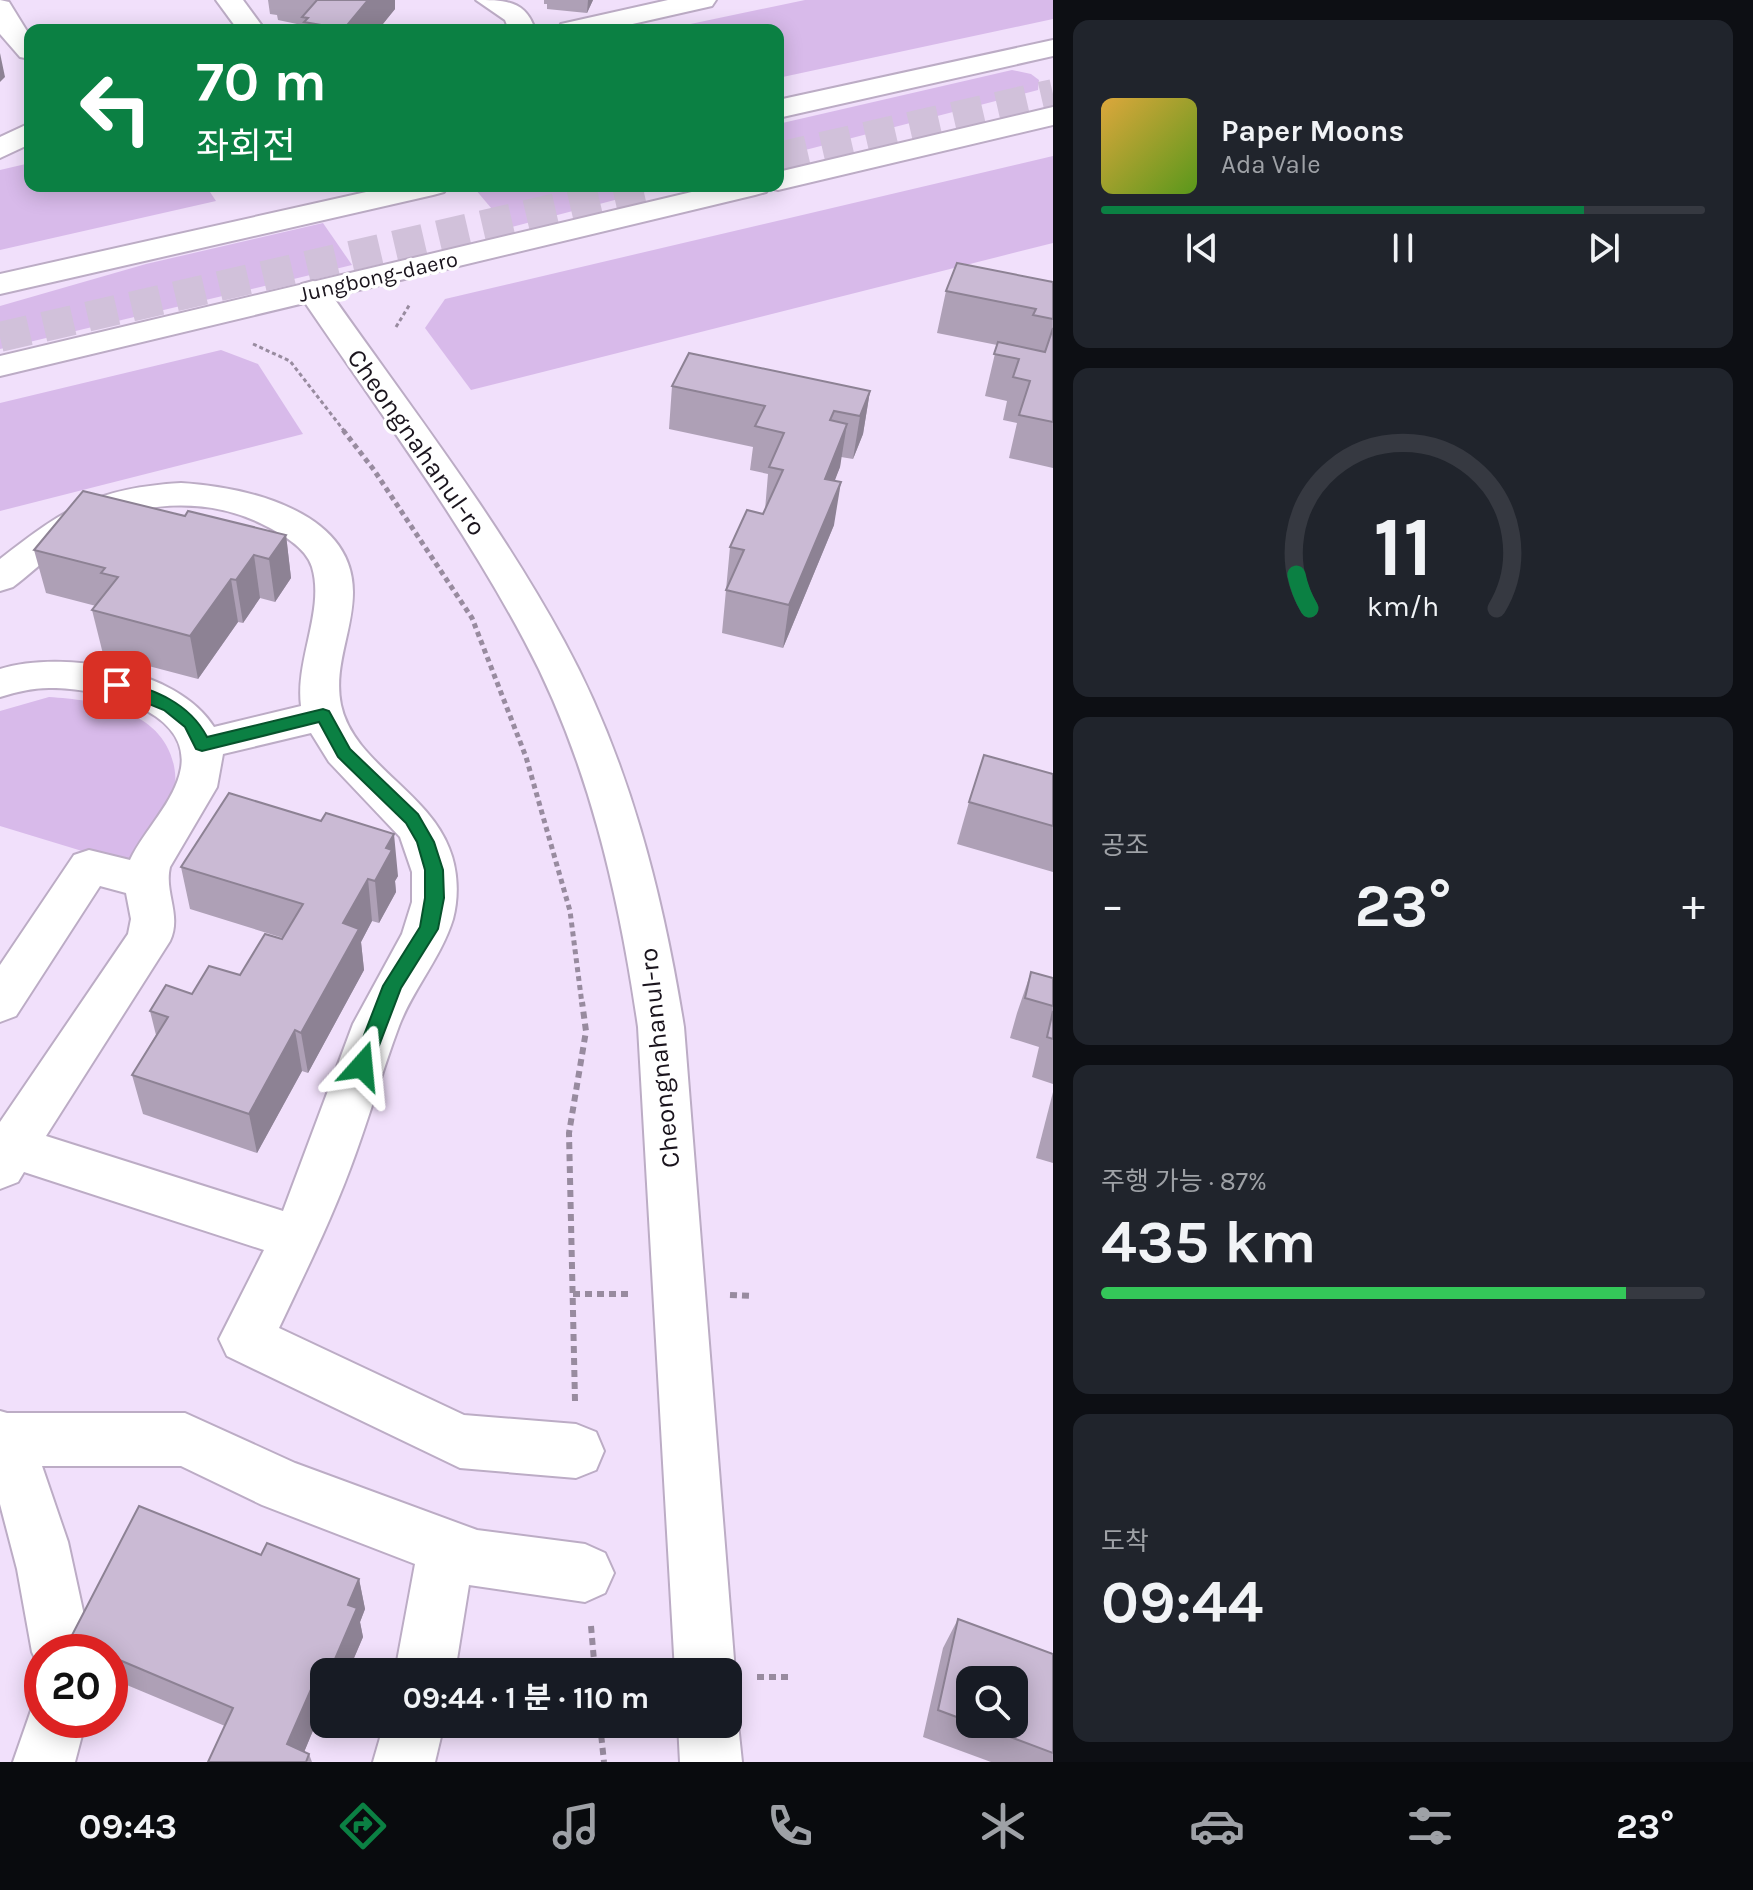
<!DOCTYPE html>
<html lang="ko">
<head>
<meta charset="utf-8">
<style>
  :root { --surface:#171b24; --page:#20242c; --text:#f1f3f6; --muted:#9ea1a6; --line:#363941; --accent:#0b8043 }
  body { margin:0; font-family:Karla,"Noto Sans KR",sans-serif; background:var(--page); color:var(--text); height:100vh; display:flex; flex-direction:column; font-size:30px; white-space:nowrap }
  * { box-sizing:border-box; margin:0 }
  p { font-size:26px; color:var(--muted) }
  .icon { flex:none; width:44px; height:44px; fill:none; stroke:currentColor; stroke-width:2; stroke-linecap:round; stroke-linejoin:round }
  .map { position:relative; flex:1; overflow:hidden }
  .details { display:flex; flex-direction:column; gap:20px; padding:20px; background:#0d0f14; width:700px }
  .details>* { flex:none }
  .guide { position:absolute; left:24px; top:24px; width:760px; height:168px; border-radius:16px; box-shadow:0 4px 20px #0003; background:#0b8043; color:#fff; overflow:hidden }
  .buttons { position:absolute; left:956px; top:1666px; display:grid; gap:16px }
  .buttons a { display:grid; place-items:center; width:72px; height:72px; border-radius:16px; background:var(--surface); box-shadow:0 4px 20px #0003; font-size:40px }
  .speed { position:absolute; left:24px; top:1634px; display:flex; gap:16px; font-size:40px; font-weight:700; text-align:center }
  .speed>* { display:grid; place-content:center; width:104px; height:104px; border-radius:50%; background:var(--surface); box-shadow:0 4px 20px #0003; line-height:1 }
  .speed .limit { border:12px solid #d22; background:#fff; color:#111 }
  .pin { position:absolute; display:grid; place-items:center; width:68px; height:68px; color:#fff; margin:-34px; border-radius:16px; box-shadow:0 4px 12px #0006 }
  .me { position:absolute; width:88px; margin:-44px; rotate:18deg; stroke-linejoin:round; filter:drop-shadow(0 0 6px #0008) }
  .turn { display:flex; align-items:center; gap:28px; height:168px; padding:0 40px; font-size:36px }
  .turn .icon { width:104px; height:104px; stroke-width:2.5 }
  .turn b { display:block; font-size:56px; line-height:68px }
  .big { font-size:60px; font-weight:700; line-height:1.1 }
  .details .widget { flex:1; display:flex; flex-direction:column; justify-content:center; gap:12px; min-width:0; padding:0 28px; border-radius:16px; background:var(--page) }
  .details .dial { align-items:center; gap:0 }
  .dial svg { height:208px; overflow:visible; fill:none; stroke:var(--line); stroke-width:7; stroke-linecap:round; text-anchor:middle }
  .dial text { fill:var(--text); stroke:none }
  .song { display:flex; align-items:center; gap:24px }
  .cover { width:96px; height:96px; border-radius:12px; background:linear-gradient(135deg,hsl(40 70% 55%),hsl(90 70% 35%)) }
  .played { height:8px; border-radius:4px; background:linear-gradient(90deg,var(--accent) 80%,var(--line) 80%) }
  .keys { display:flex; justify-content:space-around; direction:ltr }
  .heat { display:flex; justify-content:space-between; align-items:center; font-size:44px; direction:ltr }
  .charge { height:12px; border-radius:6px; background:linear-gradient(90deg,#34c759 87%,var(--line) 0) }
  .trip { position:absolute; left:310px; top:1658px; width:432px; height:80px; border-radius:16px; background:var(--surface); box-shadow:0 4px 20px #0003; font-weight:700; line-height:80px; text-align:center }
  .dock { display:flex; height:128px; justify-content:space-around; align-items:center; background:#090b0e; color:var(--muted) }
  .dock .icon { width:56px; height:56px }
  .dock .active { color:var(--accent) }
  .dock b { font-size:36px; color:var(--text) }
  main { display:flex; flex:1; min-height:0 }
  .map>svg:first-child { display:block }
</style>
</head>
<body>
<main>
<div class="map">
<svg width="1053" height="1762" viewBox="0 0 1053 1762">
  <rect width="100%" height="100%" fill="#f1e0fb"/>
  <g fill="#d8baea">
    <polygon points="805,0 1053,0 1053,19 778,78 778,30 662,30"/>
    <polygon points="1012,70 1031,74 1039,80 1038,90 778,157 778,124"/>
    <polygon points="1053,156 1053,243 471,390 425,328 445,299"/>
    <polygon points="30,163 30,186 206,186 216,201 0,250 0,170"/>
    <polygon points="489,186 668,186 508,228 475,189"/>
    <polygon points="323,223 352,265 0,349 0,306 146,264"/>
    <polygon points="221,350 258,364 303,434 0,511 0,403"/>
    <path d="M 49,697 C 97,700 163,710 174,766 C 176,776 176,788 173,797 C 165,818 141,845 128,865 L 0,826 L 0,711 Z"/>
  </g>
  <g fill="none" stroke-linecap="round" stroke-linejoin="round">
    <g stroke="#d1c1da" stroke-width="30" stroke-dasharray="30 15" stroke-linecap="butt">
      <polyline points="778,157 1053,94"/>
      <polyline points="0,337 652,186"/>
    </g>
    <defs>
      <g id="minor">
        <polygon points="0,0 9,2 30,36 30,59 20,57 0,34"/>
        <polygon points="216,0 243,0 265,30 238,30"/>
        <path d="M 476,0 C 504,0 526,0 535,30 L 509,30 L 505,20 Z"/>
        <polygon points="668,0 716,0 712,6 606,30 558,30 561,24"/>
        <polygon points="30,123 30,144 0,158 0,137"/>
        <path d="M 313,281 L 324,284 C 406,401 496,516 564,641 C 629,760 663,895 684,1027 L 735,1672 L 728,1689 L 728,1672 L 675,1672 L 638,1027 C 619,895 588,759 524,640 C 459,518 375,406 297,291 L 302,284 Z"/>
        <path d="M 181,483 C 245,487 353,510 353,592 C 353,631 333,666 341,705 C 353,762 427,791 449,848 C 458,870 459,896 453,919 C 441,958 413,989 399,1026 C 381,1074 368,1122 350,1169 C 329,1225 304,1275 279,1328 L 464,1415 L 576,1424 L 596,1432 L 604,1451 L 596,1470 L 576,1478 L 460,1468 L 227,1356 L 219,1339 L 264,1250 L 24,1172 L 18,1182 L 0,1189 L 0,1122 L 128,934 L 131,919 L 126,893 L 100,886 L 16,1016 L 0,1022 L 0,965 L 74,855 L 89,850 L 130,860 C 144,830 175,802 181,768 C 191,708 93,687 49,688 C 32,688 16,692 0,697 L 0,669 C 62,650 177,668 214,727 L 301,706 C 295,660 325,610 312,567 C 306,547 280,533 262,524 C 209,497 137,500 86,530 C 59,546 38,568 13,587 L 0,591 L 0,559 C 65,508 97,488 181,483 ZM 311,733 L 329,762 L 400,837 L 412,872 L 412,902 L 402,934 L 353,1024 L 283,1211 L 46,1136 L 170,941 C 182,915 164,893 170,867 L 217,787 L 223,754 Z"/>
        <polygon points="0,1411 7,1413 185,1413 295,1463 477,1530 585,1544 605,1553 614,1573 605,1593 585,1602 469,1585 455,1672 395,1672 415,1564 262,1505 181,1466 42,1466 68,1542 92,1652 42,1652 42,1673 32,1652 17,1569 0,1504"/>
        <polygon points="42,1695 42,1720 86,1720 75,1762 13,1762 35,1699"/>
        <polygon points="728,1702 738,1724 742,1762 680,1762 678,1724 728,1724"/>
        <polygon points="384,1724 444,1724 435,1762 373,1762"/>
      </g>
      <g id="major">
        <polygon points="1053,40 1053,56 778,118 778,100"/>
        <polygon points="1053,107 1053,125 778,190 769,188 766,192 755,195 0,376 0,356 717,186 778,186 778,172"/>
        <polygon points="393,186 448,186 444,192 433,195 0,294 0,274"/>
      </g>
    </defs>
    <use href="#minor" stroke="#bcacc5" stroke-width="4"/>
    <use href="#major" stroke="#bcacc5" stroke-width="4"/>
    <g stroke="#988b9f" stroke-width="3" stroke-dasharray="4 3" stroke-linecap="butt">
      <polyline points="396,327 410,304"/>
      <polyline points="253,344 290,361 345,432"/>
    </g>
    <polyline stroke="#988b9f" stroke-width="5" stroke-dasharray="5 4" stroke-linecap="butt" points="343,430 374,470 472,618 526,757 570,911 582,1004"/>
    <g stroke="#988b9f" stroke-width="6" stroke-dasharray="7 5" stroke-linecap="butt">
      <polyline points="573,1294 628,1294"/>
      <polyline points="730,1295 752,1296"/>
      <polyline points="575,1401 569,1133 586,1031 582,1002"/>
      <polyline points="591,1626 595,1672"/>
      <polyline points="757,1677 788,1677"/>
      <polyline points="600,1724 604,1762"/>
    </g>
    <use href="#minor" fill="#fff" fill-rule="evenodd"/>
    <use href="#major" fill="#fff" fill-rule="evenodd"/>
  </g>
  <g fill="#aea0b6" fill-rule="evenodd">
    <polygon points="268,0 395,0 395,9 378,30 298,30 297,24 278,20 277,15 270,14"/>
    <polygon points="544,0 593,0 587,13 547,9 547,4 544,4"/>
    <polygon points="957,263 1053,319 1053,468 1009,458 1017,423 1003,420 1007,401 985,396 997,345 937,333 946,291"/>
    <polygon points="672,386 870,391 863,434 853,459 841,457 840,467 834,481 834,525 783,648 722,633 730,547 763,514 765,510 768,474 750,470 753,447 669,429"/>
    <polygon points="185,516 286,535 291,578 275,602 260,598 243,623 238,622 198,679 103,654 92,610 96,606 46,593 34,550"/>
    <polygon points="1053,774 1053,872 957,844 969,802"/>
    <polygon points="181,867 398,876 395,881 396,892 379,923 372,921 361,942 364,970 308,1073 302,1071 257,1153 143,1114 132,1075 156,1035 150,1011 240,975 283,938 190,909"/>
    <polygon points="1031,972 1053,978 1053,1084 1032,1077 1039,1047 1010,1038 1017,1013"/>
    <polygon points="1053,1092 1053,1163 1036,1158"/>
    <polygon points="261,1555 359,1579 365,1609 360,1622 363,1637 348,1672 324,1672 324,1704 304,1752 309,1754 312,1762 208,1762 225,1726 110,1678 110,1652 77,1652 70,1639"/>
    <path d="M 958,1619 L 1053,1654 L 1053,1762 L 991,1762 L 923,1737 L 943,1648 ZM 970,1680 L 1014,1724 L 970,1724 Z"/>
  </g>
  <g fill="#8d8294">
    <polygon points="368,0 395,0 395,9 378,30 344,30"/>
    <polygon points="588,0 593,0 587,13"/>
    <polygon points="0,53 5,77 0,82"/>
    <polygon points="870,391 863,434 853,459 860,416"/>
    <polygon points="847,424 840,467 819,522 825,479"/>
    <polygon points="841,482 834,525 783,648 789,605"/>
    <polygon points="286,535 291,578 275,602 269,559"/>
    <polygon points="254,555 260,598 243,623 236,580"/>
    <polygon points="231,579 238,622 198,679 190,636"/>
    <polygon points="394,834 398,876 395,881 396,892 379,923 375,881 386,848"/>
    <polygon points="368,879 372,921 361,942 364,970 308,1073 301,1033 343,923"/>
    <polygon points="295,1030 302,1071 257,1153 249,1114"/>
    <polygon points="359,1579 365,1609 360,1622 363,1637 348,1672 333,1672 332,1666 348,1605"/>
    <polygon points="323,1662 325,1672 324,1672 324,1704 300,1762 287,1744"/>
  </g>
  <g fill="#cabad4" stroke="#8d8294" stroke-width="2">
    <polygon points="317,0 368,0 344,29 304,22 308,18 302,17"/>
    <polygon points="957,263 1053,282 1053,319 1033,315 1036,309 946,291"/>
    <polygon points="1053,328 1053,422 1019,415 1030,381 1013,377 1019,359 994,354 998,342 1045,352"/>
    <polygon points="689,353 870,391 860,416 834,411 830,420 847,424 825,479 841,482 789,605 726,590 744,550 730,547 747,510 763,514 783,470 769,467 784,433 755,426 765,406 672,386"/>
    <polygon points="83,491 185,516 188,511 286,535 269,559 254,555 236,580 231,579 190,636 92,610 118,577 101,573 105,568 34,550"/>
    <polygon points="984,755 1053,774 1053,826 969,802"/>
    <polygon points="229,793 321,821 326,813 394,834 386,848 392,850 375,881 368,879 343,923 359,929 301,1033 295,1030 249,1114 132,1075 168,1017 150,1011 166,985 192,994 209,966 240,975 265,934 282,939 303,904 181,867"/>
    <polygon points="1031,972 1053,978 1053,1006 1025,998"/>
    <polygon points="1053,1011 1053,1039 1047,1037"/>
    <polygon points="139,1506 261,1555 267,1543 359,1579 348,1605 357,1608 332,1666 323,1662 287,1744 309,1754 306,1762 208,1762 233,1708 110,1656 110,1652 100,1652 70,1639"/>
    <polygon points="958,1619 1053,1654 1053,1753 976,1724 1014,1724 1014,1680 970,1680 970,1722 938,1710"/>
  </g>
  <path fill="#0b8043" stroke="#07532c" stroke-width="2" d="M 117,679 C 154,690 189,702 207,737 L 323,709 L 329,711 L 350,749 L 418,814 L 434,842 L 443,870 L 444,898 L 438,929 L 401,988 L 369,1072 L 362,1074 L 355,1072 L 352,1066 L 383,986 L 420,927 L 425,898 L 425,870 L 417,842 L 406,823 L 338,757 L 319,722 L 202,751 L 196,749 L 185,727 L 164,710 L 112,689 L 109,685 L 112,681 Z"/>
  <g text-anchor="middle" stroke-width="7" stroke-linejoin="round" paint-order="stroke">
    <g font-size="22" fill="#1a141d" stroke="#fff">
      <text transform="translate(378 276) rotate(-13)" y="8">Jungbong-daero</text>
    </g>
    <g font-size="26" fill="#1a141d" stroke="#fff">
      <text transform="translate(417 442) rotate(55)" y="9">Cheongnahanul-ro</text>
      <text transform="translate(659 1058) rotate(-96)" y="9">Cheongnahanul-ro</text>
    </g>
  </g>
</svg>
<div class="buttons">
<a><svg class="icon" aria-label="search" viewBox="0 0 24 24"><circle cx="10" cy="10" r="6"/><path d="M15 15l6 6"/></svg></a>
</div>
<div class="speed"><div class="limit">20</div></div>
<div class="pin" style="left:117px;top:685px;background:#d93025"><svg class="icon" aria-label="arrive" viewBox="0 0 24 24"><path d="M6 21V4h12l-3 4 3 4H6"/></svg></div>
<svg class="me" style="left:362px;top:1066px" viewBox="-20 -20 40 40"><path d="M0-17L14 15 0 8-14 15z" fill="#0b8043" stroke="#fff" stroke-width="4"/></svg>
<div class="trip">09:44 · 1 분 · 110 m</div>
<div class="guide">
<div class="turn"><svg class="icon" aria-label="left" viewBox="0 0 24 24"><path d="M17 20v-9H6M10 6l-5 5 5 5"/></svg><div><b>70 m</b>좌회전</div></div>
</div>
</div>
<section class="details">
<div class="widget">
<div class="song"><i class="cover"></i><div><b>Paper Moons</b><p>Ada Vale</p></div></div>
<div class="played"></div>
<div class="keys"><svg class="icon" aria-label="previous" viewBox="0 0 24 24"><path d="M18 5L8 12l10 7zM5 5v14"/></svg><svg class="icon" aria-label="pause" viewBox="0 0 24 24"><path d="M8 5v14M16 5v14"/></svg><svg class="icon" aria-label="next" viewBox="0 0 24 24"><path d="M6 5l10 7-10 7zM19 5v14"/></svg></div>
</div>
<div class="widget dial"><svg viewBox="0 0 100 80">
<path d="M14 69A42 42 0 1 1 86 69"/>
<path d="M14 69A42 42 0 0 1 9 56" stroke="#0b8043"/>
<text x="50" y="56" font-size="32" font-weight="700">11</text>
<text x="50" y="72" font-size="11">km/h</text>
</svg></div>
<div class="widget"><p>공조</p>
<div class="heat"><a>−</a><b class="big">23°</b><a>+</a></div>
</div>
<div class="widget"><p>주행 가능 · 87%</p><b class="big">435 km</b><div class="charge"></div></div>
<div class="widget"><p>도착</p><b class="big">09:44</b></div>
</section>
</main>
<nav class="dock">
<b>09:43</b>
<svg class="icon active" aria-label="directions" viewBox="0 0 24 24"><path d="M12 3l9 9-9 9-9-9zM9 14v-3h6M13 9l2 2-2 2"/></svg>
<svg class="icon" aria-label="music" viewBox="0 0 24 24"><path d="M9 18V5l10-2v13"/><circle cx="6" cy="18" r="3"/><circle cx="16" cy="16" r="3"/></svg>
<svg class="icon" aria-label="phone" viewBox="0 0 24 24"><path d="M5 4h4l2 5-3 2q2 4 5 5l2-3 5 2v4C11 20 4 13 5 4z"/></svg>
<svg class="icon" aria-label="climate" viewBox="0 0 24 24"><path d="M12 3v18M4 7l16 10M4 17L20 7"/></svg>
<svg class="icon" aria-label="car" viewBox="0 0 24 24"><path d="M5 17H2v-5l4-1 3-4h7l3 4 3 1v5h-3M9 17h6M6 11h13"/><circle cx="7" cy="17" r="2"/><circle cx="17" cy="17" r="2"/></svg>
<svg class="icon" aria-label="filters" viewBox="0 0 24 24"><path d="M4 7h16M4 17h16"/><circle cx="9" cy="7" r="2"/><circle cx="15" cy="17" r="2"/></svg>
<b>23°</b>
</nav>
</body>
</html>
